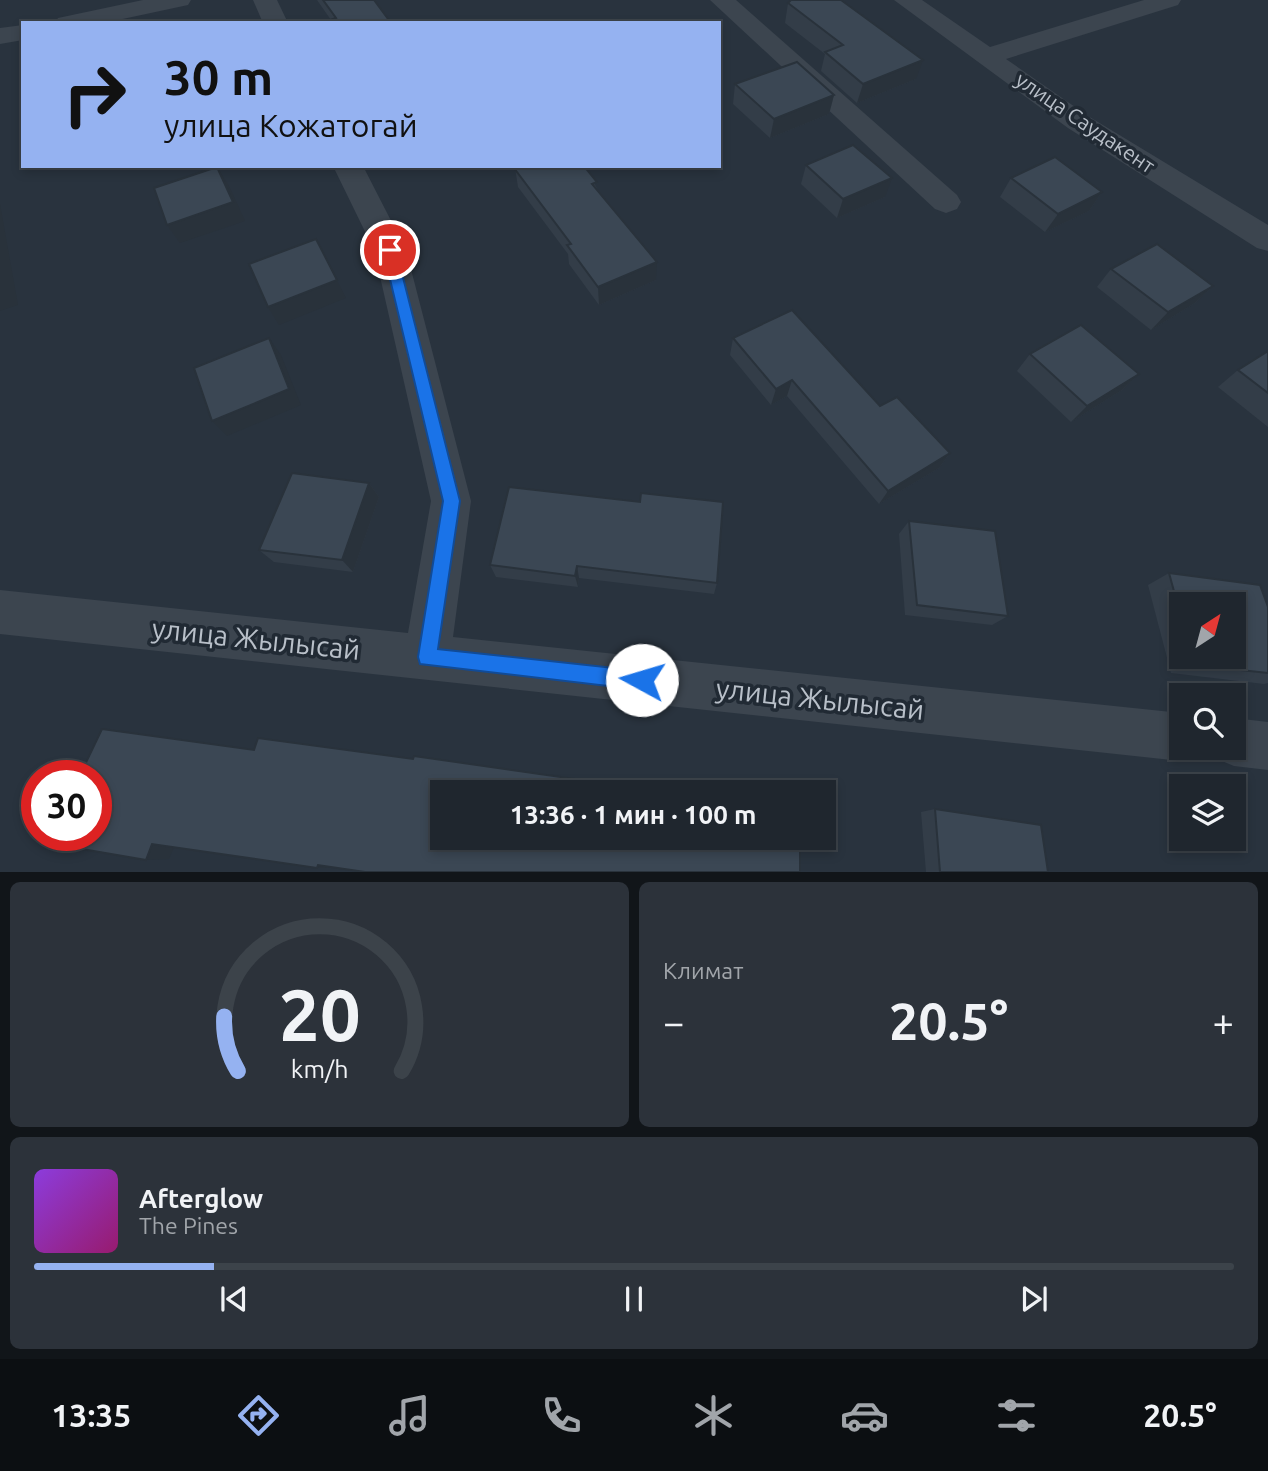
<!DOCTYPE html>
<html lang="ru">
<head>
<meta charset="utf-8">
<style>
  :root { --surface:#1f262e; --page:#2c323a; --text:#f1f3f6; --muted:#a1a5aa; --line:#3c434a; --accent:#95b2f1 }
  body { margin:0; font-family:Ubuntu,sans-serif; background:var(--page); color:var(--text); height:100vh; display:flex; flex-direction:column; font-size:26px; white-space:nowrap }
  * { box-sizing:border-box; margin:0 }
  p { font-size:23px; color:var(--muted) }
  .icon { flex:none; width:38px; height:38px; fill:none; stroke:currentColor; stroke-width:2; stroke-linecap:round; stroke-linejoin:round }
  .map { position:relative; height:872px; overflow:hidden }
  .panel { display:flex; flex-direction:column; gap:10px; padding:10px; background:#111519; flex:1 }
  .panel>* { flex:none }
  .hud { position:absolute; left:21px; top:21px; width:700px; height:147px; border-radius:0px; box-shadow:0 4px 10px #0003,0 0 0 2px var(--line); background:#95b2f1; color:#111; overflow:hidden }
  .needle { width:46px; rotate:36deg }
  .buttons { position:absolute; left:1169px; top:592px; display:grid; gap:14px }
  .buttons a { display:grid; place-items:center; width:77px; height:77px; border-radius:0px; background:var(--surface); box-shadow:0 4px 10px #0003,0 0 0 2px var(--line); font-size:35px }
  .speed { position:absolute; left:21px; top:760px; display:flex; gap:14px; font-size:35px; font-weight:700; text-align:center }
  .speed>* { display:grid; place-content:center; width:91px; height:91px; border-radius:50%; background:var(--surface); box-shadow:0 4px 10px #0003,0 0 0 2px var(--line); line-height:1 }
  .speed .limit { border:10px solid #d22; background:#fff; color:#111 }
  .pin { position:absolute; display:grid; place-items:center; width:60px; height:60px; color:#fff; margin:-30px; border:4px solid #fff; border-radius:50%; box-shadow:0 2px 7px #0007 }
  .me { position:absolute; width:77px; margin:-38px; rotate:276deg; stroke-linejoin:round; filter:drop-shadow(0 0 5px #0008) }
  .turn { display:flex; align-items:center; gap:24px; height:147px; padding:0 28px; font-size:32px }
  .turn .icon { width:91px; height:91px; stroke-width:2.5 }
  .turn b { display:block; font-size:49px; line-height:60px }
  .big { font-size:52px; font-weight:600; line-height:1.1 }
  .panel .card { flex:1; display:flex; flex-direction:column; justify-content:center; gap:10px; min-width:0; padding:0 24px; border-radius:10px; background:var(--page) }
  .panel .dial { align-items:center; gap:0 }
  .dial svg { height:182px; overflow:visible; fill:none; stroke:var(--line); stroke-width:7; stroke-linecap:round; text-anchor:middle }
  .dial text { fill:var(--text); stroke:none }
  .song { display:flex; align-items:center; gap:21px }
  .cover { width:84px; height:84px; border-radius:10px; background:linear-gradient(135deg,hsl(270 70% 55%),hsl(320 70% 35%)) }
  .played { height:7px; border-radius:4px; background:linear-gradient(90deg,var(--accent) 15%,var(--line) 15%) }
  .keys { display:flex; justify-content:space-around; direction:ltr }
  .heat { display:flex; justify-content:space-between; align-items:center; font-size:38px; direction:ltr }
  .panel .tiles { flex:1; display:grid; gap:10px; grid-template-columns:1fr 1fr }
  .card:last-child { grid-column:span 2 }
  .trip { position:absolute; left:430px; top:780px; width:406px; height:70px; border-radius:0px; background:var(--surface); box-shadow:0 4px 10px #0003,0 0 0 2px var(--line); font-weight:600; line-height:70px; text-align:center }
  .tab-bar { display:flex; height:112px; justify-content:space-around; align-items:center; background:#0c0f12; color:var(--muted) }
  .tab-bar .icon { width:49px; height:49px }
  .tab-bar .current { color:var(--accent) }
  .tab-bar b { font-size:32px; color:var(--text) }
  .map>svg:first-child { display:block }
</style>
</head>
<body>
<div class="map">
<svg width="1268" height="873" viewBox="0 0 1268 873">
  <rect width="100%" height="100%" fill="#29333e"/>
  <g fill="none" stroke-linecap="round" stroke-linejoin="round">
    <g fill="#3c454f" fill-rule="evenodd">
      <polygon points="143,0 191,0 188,5 104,23 55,23 58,18"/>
      <polygon points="253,0 277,0 288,23 263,23"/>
      <polygon points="710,0 736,0 957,195 961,202 957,209 946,213 935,209"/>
      <polygon points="894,0 922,0 990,47 1144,0 1181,0 1178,5 1006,59 1088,116 1268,225 1268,251 1257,248 1068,128"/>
      <polygon points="23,25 23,40 0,44 0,28"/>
      <polygon points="333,166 363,166 406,250 471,501 453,637 1181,713 1181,747 1201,747 1198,754 1181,761 0,634 0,590 408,633 431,501 374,250"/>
      <polygon points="1234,718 1268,722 1268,770 1234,766 1217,759 1212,747 1234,747"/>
    </g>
  </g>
  <g fill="#333d48" fill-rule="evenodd">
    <polygon points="317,0 374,0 391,23 331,23 331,20"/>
    <polygon points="788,3 916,79 857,103 821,71 825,54 785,23"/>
    <polygon points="735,84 834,95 829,114 770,138 733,104"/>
    <polygon points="806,165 885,197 837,218 801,184"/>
    <polygon points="513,166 584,166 598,190 656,280 599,305 569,264 568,254 518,187 515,168"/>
    <polygon points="1011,178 1102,192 1089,211 1045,232 1000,197"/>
    <polygon points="1111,269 1213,286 1195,303 1151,330 1097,287"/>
    <polygon points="733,338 880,406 950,453 939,468 879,504 787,396 771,405 730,355"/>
    <polygon points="1268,351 1268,427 1218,387 1238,370"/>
    <polygon points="1030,354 1139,374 1122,390 1071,422 1017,371"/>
    <polygon points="369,483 379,497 353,572 274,562 259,550"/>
    <polygon points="640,502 717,583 714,594 579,578 578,587 496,577 490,565"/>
    <polygon points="909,521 1008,616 992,625 905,615 899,534"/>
    <path d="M 1169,573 L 1268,607 L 1268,683 L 1264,684 L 1171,673 L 1148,585 ZM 1181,604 L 1234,656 L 1181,656 Z"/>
    <polygon points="935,809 1048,872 926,872 921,812"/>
  </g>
  <g fill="#29323b">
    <polygon points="923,60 916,79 857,103 863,84"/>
    <polygon points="834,95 829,114 770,138 774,119"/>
    <polygon points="217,167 229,186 245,221 180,243 167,225"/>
    <polygon points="892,178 885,197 837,218 843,199"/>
    <polygon points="1102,192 1089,211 1045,232 1058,214"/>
    <polygon points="0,204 18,305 0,311"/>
    <polygon points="316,239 346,298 279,325 268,307"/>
    <polygon points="657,262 656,280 599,305 598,287"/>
    <polygon points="1213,286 1195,303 1151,330 1168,312"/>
    <polygon points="269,338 281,355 301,405 227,436 212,421"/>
    <polygon points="1139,374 1122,390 1071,422 1087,406"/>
    <polygon points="792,380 787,396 771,405 776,389"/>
    <polygon points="950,453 939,468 879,504 888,491"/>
    <polygon points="369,483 379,497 353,572 342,560"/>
    <polygon points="577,566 579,578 578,587 575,576"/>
    <polygon points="152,844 175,845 169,859 146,860"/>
    <polygon points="318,865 333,868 317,868"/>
  </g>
  <g fill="#3b4754" stroke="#29323b" stroke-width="2">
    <polygon points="323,0 374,0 391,23 332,23 330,20 336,18"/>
    <polygon points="791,0 841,0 923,60 863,84 825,52 843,45 788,3"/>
    <polygon points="797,62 834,95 774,119 735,84"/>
    <polygon points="853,145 892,178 843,199 806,165"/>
    <polygon points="1055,157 1102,192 1058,214 1011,178"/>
    <polygon points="520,166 584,166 597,182 592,184 657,262 598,287 567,245 571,244 514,168"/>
    <polygon points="217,167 233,202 167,225 154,188"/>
    <polygon points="316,239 337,280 268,307 249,264"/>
    <polygon points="1157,244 1213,286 1168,312 1111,269"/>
    <polygon points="792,310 880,406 897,397 950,453 888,491 792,380 776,389 733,338"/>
    <polygon points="1081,325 1139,374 1087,406 1030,354"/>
    <polygon points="269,338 289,389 212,421 194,368"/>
    <polygon points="1268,351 1268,393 1238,370"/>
    <polygon points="292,473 369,483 342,560 259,550"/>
    <polygon points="509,487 640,502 641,493 723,502 717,583 577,566 575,576 490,565"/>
    <polygon points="909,521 995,531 1008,616 917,605"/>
    <polygon points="1169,573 1260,585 1268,607 1268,673 1195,665 1193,656 1234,656 1234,604 1181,604 1181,617"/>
    <polygon points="102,729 254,750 258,738 413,759 414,756 673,793 443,793 443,838 800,838 800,872 365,872 318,865 317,868 152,844 146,860 47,843 51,835 96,835 96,775 80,775"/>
    <polygon points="699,788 733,793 699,793"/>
    <polygon points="935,809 1041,825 1048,872 940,872"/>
  </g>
  <polygon fill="#1a73e8" stroke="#114b97" stroke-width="2" points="390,245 396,250 460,501 438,649 642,671 649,673 652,680 649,687 642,690 420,664 418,657 443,501 383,250"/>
  <g text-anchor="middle" stroke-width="7" stroke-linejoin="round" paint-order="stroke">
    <g font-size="21" fill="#b9c0c9" stroke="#212a34">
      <text transform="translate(1085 123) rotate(34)" y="7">улица Саудакент</text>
    </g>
    <g font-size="28" fill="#b9c0c9" stroke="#212a34">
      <text transform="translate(256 639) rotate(6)" y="10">улица Жылысай</text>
      <text transform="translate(820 699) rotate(6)" y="10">улица Жылысай</text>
    </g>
  </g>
</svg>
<div class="buttons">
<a><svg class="needle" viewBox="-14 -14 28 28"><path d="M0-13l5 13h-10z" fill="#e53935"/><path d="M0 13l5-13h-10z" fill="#a1a5aa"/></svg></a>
<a><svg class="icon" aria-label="search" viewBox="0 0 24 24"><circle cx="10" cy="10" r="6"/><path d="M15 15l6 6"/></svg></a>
<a><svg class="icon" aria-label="layers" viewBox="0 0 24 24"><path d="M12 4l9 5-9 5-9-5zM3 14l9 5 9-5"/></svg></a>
</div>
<div class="speed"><div class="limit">30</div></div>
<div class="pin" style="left:390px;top:250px;background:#d93025"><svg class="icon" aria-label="arrive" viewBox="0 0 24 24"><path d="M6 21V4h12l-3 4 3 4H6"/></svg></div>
<svg class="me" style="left:642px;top:680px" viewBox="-20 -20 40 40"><circle r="19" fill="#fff"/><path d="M0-13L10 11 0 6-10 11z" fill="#1a73e8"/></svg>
<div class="trip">13:36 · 1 мин · 100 m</div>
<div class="hud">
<div class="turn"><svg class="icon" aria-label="right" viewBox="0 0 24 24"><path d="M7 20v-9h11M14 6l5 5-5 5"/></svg><div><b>30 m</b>улица Кожатогай</div></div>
</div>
</div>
<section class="panel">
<div class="tiles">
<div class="card dial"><svg viewBox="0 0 100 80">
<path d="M14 69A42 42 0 1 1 86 69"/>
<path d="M14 69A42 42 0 0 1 8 45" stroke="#95b2f1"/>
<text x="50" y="56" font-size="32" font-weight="700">20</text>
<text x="50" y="72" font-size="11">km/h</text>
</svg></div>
<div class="card"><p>Климат</p>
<div class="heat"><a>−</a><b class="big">20.5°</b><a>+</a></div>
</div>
<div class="card">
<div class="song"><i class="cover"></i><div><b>Afterglow</b><p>The Pines</p></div></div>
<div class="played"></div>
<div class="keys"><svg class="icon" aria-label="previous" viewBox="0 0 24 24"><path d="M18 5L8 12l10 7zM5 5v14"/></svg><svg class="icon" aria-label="pause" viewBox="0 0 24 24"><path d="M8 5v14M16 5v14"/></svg><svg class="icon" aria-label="next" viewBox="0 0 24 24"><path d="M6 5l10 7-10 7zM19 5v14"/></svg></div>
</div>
</div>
</section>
<nav class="tab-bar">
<b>13:35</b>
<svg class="icon current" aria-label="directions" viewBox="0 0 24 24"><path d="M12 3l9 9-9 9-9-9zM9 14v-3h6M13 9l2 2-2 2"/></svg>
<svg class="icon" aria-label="music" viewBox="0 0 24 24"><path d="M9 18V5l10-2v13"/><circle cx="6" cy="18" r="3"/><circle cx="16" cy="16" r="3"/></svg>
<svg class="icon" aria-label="phone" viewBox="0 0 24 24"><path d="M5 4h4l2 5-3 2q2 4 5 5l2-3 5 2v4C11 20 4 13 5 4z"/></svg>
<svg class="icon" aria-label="climate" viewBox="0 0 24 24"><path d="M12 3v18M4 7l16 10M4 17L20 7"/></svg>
<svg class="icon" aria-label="car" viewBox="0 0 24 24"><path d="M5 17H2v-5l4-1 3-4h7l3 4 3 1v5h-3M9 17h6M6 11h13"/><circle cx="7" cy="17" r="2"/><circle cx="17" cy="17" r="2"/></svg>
<svg class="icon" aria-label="filters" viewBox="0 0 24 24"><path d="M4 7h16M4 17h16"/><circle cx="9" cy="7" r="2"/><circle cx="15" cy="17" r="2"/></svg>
<b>20.5°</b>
</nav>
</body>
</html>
